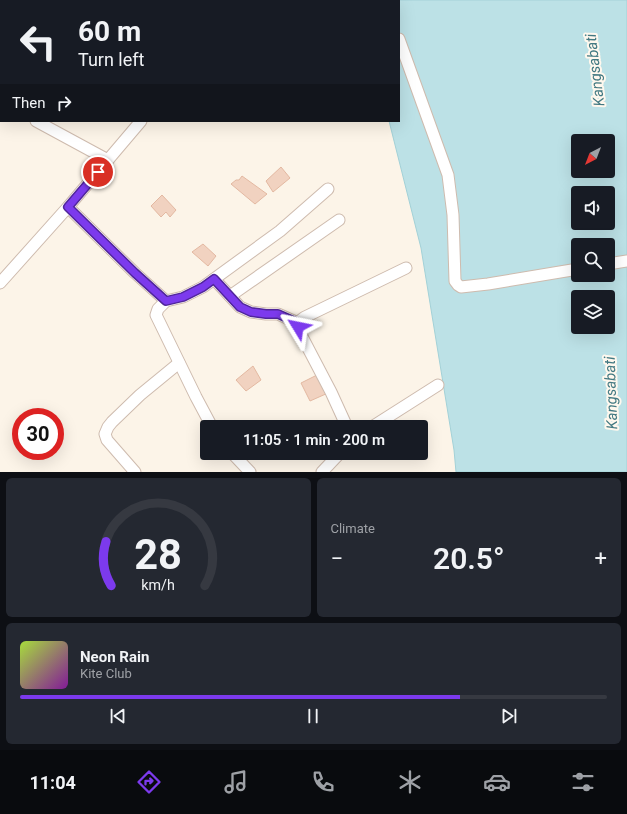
<!DOCTYPE html>
<html lang="en">
<head>
<meta charset="utf-8">
<style>
  :root { --surface:#171b24; --page:#242831; --text:#f1f3f6; --muted:#9ea1a6; --line:#363941; --accent:#7c3aed }
  body { margin:0; font-family:Roboto,sans-serif; background:var(--page); color:var(--text); height:100vh; display:flex; flex-direction:column; font-size:15px; white-space:nowrap }
  * { box-sizing:border-box; margin:0 }
  p { font-size:13px; color:var(--muted) }
  .icon { flex:none; width:22px; height:22px; fill:none; stroke:currentColor; stroke-width:2; stroke-linecap:round; stroke-linejoin:round }
  .map { position:relative; height:472px; overflow:hidden }
  .details { display:flex; flex-direction:column; gap:6px; padding:6px; background:#0d0f14; flex:1 }
  .details>* { flex:none }
  .hud { position:absolute; left:0px; top:0px; width:400px; height:122px; box-shadow:0 4px 16px #0002; background:#171b24; color:var(--text); overflow:hidden }
  .needle { width:26px; rotate:222deg }
  .buttons { position:absolute; left:571px; top:134px; display:grid; gap:8px }
  .buttons a { display:grid; place-items:center; width:44px; height:44px; border-radius:4px; background:var(--surface); box-shadow:0 4px 16px #0002; font-size:20px }
  .speed { position:absolute; left:12px; top:408px; display:flex; gap:8px; font-size:20px; font-weight:700; text-align:center }
  .speed>* { display:grid; place-content:center; width:52px; height:52px; border-radius:50%; background:var(--surface); box-shadow:0 4px 16px #0002; line-height:1 }
  .speed .limit { border:6px solid #d22; background:#fff; color:#111 }
  .pin { position:absolute; display:grid; place-items:center; width:34px; height:34px; color:#fff; margin:-17px; border:2px solid #fff; border-radius:50%; box-shadow:0 1px 4px #0007 }
  .me { position:absolute; width:44px; margin:-22px; rotate:305deg; stroke-linejoin:round; filter:drop-shadow(0 0 3px #0008) }
  .turn { display:flex; align-items:center; gap:14px; height:84px; padding:0 12px; font-size:18px }
  .turn .icon { width:52px; height:52px; stroke-width:2.5 }
  .turn b { display:block; font-size:28px; line-height:34px }
  .then { display:flex; align-items:center; height:38px; padding:0 12px; background:#0003; gap:8px; font-size:15px }
  .big { font-size:30px; font-weight:600; line-height:1.1 }
  .details .widget { flex:1; display:flex; flex-direction:column; justify-content:center; gap:6px; min-width:0; padding:0 14px; border-radius:6px; background:var(--page) }
  .details .dial { align-items:center; gap:0 }
  .dial svg { height:104px; overflow:visible; fill:none; stroke:var(--line); stroke-width:7; stroke-linecap:round; text-anchor:middle }
  .dial text { fill:var(--text); stroke:none }
  .song { display:flex; align-items:center; gap:12px }
  .cover { width:48px; height:48px; border-radius:6px; background:linear-gradient(135deg,hsl(80 70% 55%),hsl(290 70% 35%)) }
  .played { height:4px; border-radius:2px; background:linear-gradient(90deg,var(--accent) 75%,var(--line) 75%) }
  .keys { display:flex; justify-content:space-around; direction:ltr }
  .heat { display:flex; justify-content:space-between; align-items:center; font-size:22px; direction:ltr }
  .details .tiles { flex:1; display:grid; gap:6px; grid-template-columns:1fr 1fr }
  .widget:last-child { grid-column:span 2 }
  .trip { position:absolute; left:200px; top:420px; width:228px; height:40px; border-radius:4px; background:var(--surface); box-shadow:0 4px 16px #0002; font-weight:600; line-height:40px; text-align:center }
  .tabs { display:flex; height:64px; justify-content:space-around; align-items:center; background:#090b0e; color:var(--muted) }
  .tabs .icon { width:28px; height:28px }
  .tabs .selected { color:var(--accent) }
  .tabs b { font-size:18px; color:var(--text) }
  .map>svg:first-child { display:block }
</style>
</head>
<body>
<div class="map">
<svg width="627" height="472" viewBox="0 0 627 472">
  <rect width="100%" height="100%" fill="#fcf4e8"/>
  <path fill="#bce1e6" stroke="#a3d1d7" fill-rule="evenodd" d="M 359,0 L 627,0 L 627,472 L 456,472 L 454,450 L 421,248 L 389,121 L 399,121 L 399,1 L 360,1 ZM 578,141 L 608,141 L 608,171 L 578,171 ZM 578,193 L 608,193 L 608,223 L 578,223 ZM 578,245 L 608,245 L 608,275 L 578,275 ZM 578,297 L 608,297 L 608,327 L 578,327 Z"/>
  <g fill="#f1d2c0" stroke="#e3b8a1">
    <polygon points="281,167 290,178 273,192 266,181"/>
    <polygon points="242,176 267,194 255,204 231,184 236,180 239,180"/>
    <polygon points="162,195 176,210 170,217 166,212 161,217 151,206"/>
    <polygon points="203,244 216,256 208,266 192,252"/>
    <polygon points="253,366 261,380 246,391 236,380"/>
    <polygon points="319,374 328,393 310,401 301,383"/>
  </g>
  <g fill="none" stroke-linecap="round" stroke-linejoin="round">
    <defs>
      <g id="street">
        <polyline points="47,0 48,1"/>
        <polyline points="385,0 386,1"/>
        <polyline points="7,1 8,0"/>
        <polyline points="243,1 244,0"/>
        <polyline points="0,11 1,9"/>
        <polyline points="399,39 448,175 453,215 455,281 458,285 461,287 488,284 578,269"/>
        <polyline points="0,102 1,102"/>
        <polyline points="36,121 108,160"/>
        <polyline points="68,207 135,273 166,301"/>
        <polyline points="608,264 627,261"/>
        <polyline points="214,279 240,307 251,312 266,314 278,314 298,323"/>
        <polyline points="0,283 68,207 141,121"/>
        <polyline points="230,296 339,220"/>
        <polyline points="212,427 196,397 156,315 158,309 166,301 183,297 203,287 280,231 328,189"/>
        <path d="M 347,427 L 331,392 L 297,327 C 298,321 301,320 305,317 L 406,268"/>
        <polyline points="372,427 438,385"/>
        <polyline points="232,453 250,472"/>
        <polyline points="135,472 107,440 105,434 108,427 112,422 140,395 179,363"/>
        <polyline points="322,472 340,453"/>
      </g>
    </defs>
    <use href="#street" stroke="#cebbae" stroke-width="13"/>
    <use href="#street" stroke="#fff" stroke-width="11"/>
  </g>
  <g fill="none" stroke-linecap="round" stroke-linejoin="round">
    <defs>
      <polyline id="route" points="98,172 68,207 135,273 166,301 183,297 203,287 214,279 240,307 251,312 266,314 278,314 298,323 298,327"/>
    </defs>
    <use href="#route" stroke="#51269a" stroke-width="10"/>
    <use href="#route" stroke="#7c3aed" stroke-width="7"/>
  </g>
  <g text-anchor="middle" stroke-width="4" stroke-linejoin="round" paint-order="stroke">
    <g font-size="15" font-style="italic" fill="#437982" stroke="#fff8ee">
      <text transform="translate(595 70) rotate(-97)" y="5">Kangsabati</text>
      <text transform="translate(611 393) rotate(-92)" y="5">Kangsabati</text>
    </g>
  </g>
</svg>
<div class="buttons">
<a><svg class="needle" viewBox="-14 -14 28 28"><path d="M0-13l5 13h-10z" fill="#e53935"/><path d="M0 13l5-13h-10z" fill="#9ea1a6"/></svg></a>
<a><svg class="icon" aria-label="sound" viewBox="0 0 24 24"><path d="M4 9h4l5-4v14l-5-4H4zM17 9q2 3 0 6"/></svg></a>
<a><svg class="icon" aria-label="search" viewBox="0 0 24 24"><circle cx="10" cy="10" r="6"/><path d="M15 15l6 6"/></svg></a>
<a><svg class="icon" aria-label="layers" viewBox="0 0 24 24"><path d="M12 4l9 5-9 5-9-5zM3 14l9 5 9-5"/></svg></a>
</div>
<div class="speed"><div class="limit">30</div></div>
<div class="pin" style="left:98px;top:172px;background:#d93025"><svg class="icon" aria-label="arrive" viewBox="0 0 24 24"><path d="M6 21V4h12l-3 4 3 4H6"/></svg></div>
<svg class="me" style="left:298px;top:327px" viewBox="-20 -20 40 40"><path d="M0-17L14 15 0 8-14 15z" fill="#7c3aed" stroke="#fff" stroke-width="4"/></svg>
<div class="trip">11:05 · 1 min · 200 m</div>
<div class="hud">
<div class="turn"><svg class="icon" aria-label="left" viewBox="0 0 24 24"><path d="M17 20v-9H6M10 6l-5 5 5 5"/></svg><div><b>60 m</b>Turn left</div></div>
<div class="then">Then<svg class="icon" aria-label="right" viewBox="0 0 24 24"><path d="M7 20v-9h11M14 6l5 5-5 5"/></svg></div>
</div>
</div>
<section class="details">
<div class="tiles">
<div class="widget dial"><svg viewBox="0 0 100 80">
<path d="M14 69A42 42 0 1 1 86 69"/>
<path d="M14 69A42 42 0 0 1 10 35" stroke="#7c3aed"/>
<text x="50" y="56" font-size="32" font-weight="700">28</text>
<text x="50" y="72" font-size="11">km/h</text>
</svg></div>
<div class="widget"><p>Climate</p>
<div class="heat"><a>−</a><b class="big">20.5°</b><a>+</a></div>
</div>
<div class="widget">
<div class="song"><i class="cover"></i><div><b>Neon Rain</b><p>Kite Club</p></div></div>
<div class="played"></div>
<div class="keys"><svg class="icon" aria-label="previous" viewBox="0 0 24 24"><path d="M18 5L8 12l10 7zM5 5v14"/></svg><svg class="icon" aria-label="pause" viewBox="0 0 24 24"><path d="M8 5v14M16 5v14"/></svg><svg class="icon" aria-label="next" viewBox="0 0 24 24"><path d="M6 5l10 7-10 7zM19 5v14"/></svg></div>
</div>
</div>
</section>
<nav class="tabs">
<b>11:04</b>
<svg class="icon selected" aria-label="directions" viewBox="0 0 24 24"><path d="M12 3l9 9-9 9-9-9zM9 14v-3h6M13 9l2 2-2 2"/></svg>
<svg class="icon" aria-label="music" viewBox="0 0 24 24"><path d="M9 18V5l10-2v13"/><circle cx="6" cy="18" r="3"/><circle cx="16" cy="16" r="3"/></svg>
<svg class="icon" aria-label="phone" viewBox="0 0 24 24"><path d="M5 4h4l2 5-3 2q2 4 5 5l2-3 5 2v4C11 20 4 13 5 4z"/></svg>
<svg class="icon" aria-label="climate" viewBox="0 0 24 24"><path d="M12 3v18M4 7l16 10M4 17L20 7"/></svg>
<svg class="icon" aria-label="car" viewBox="0 0 24 24"><path d="M5 17H2v-5l4-1 3-4h7l3 4 3 1v5h-3M9 17h6M6 11h13"/><circle cx="7" cy="17" r="2"/><circle cx="17" cy="17" r="2"/></svg>
<svg class="icon" aria-label="filters" viewBox="0 0 24 24"><path d="M4 7h16M4 17h16"/><circle cx="9" cy="7" r="2"/><circle cx="15" cy="17" r="2"/></svg>
</nav>
</body>
</html>
